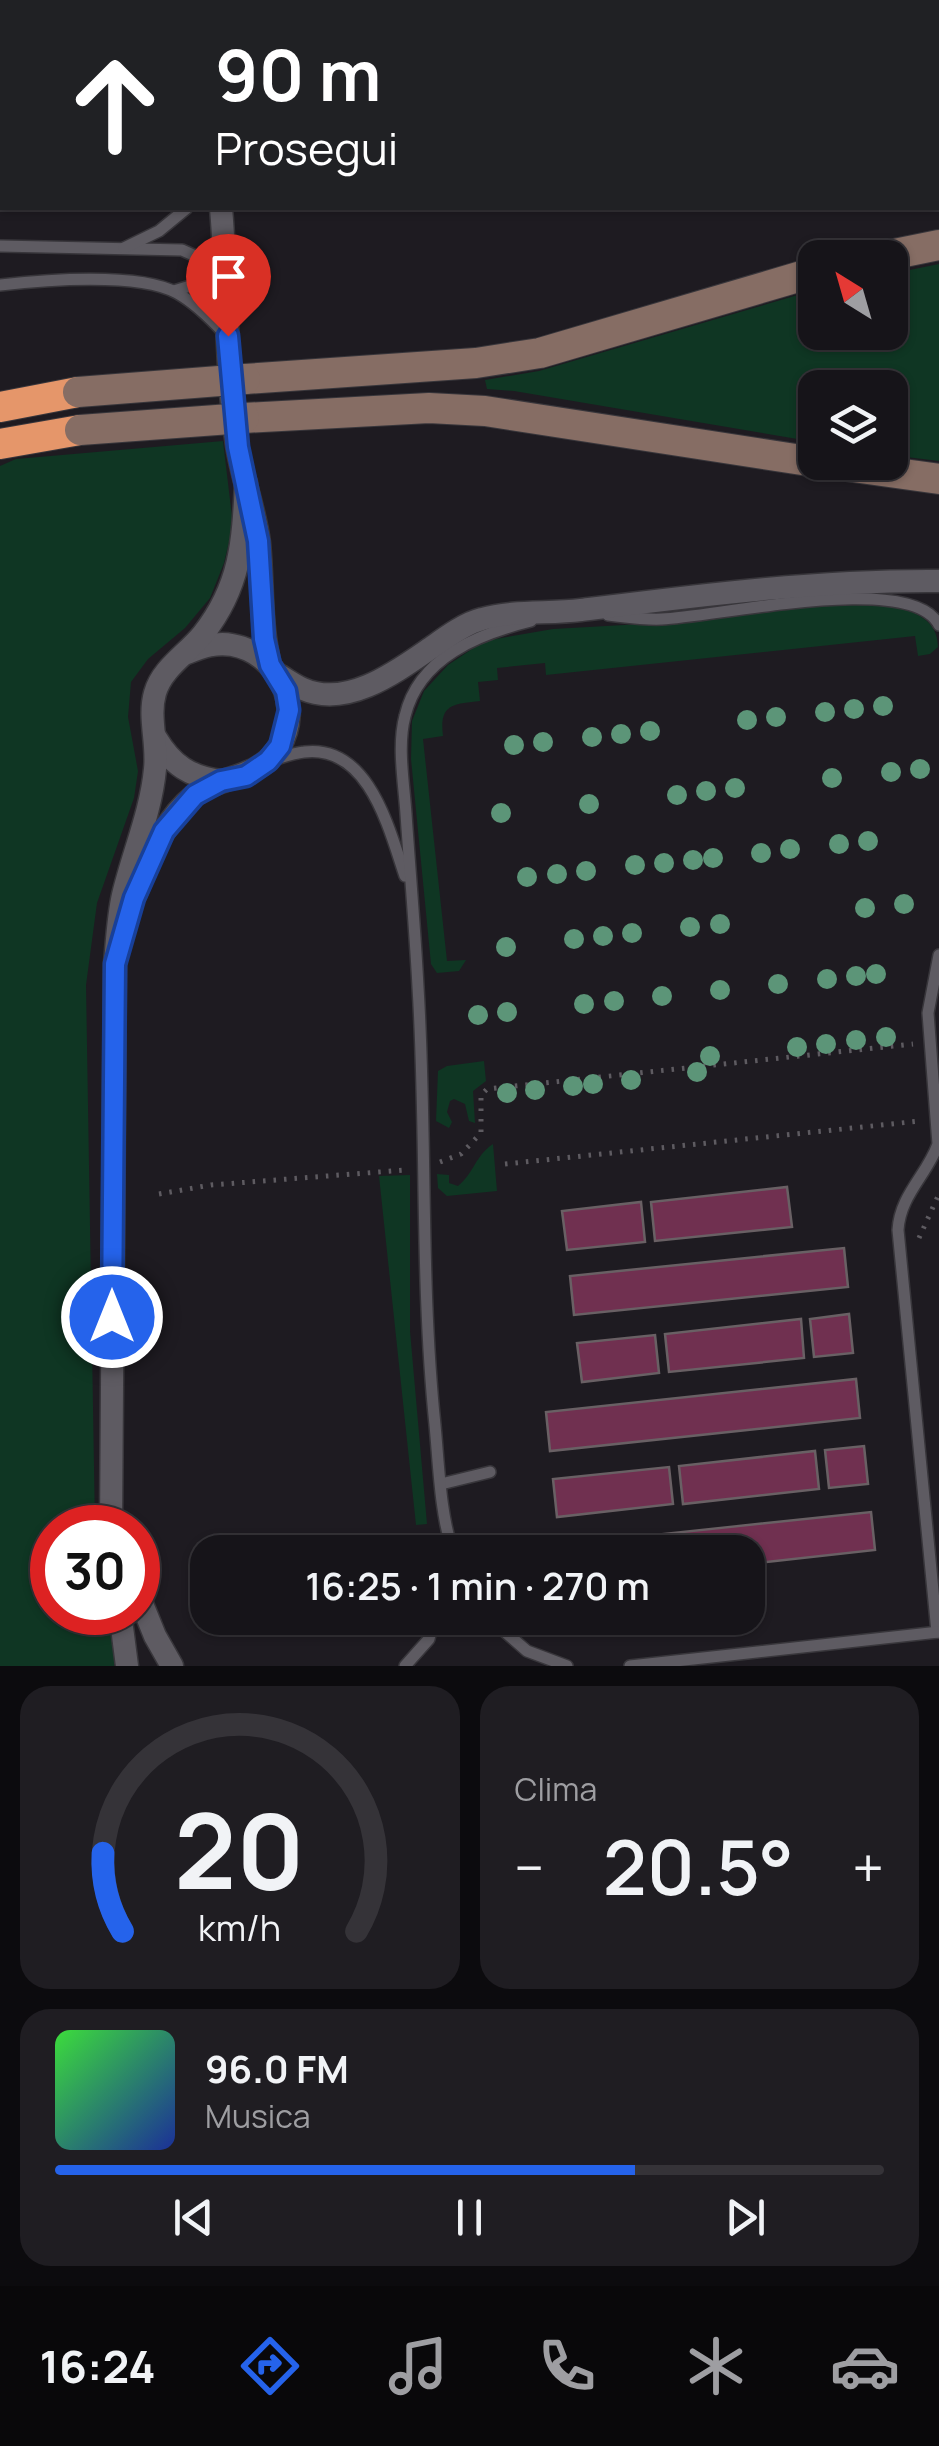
<!DOCTYPE html>
<html lang="it">
<head>
<meta charset="utf-8">
<style>
  :root { --surface:#161419; --page:#1f1d22; --text:#f1f3f6; --muted:#9e9ea2; --line:#353338; --accent:#2563eb }
  body { margin:0; font-family:Manrope,sans-serif; background:var(--page); color:var(--text); height:100vh; display:flex; flex-direction:column; font-size:38px; white-space:nowrap }
  * { box-sizing:border-box; margin:0 }
  p { font-size:32px; color:var(--muted) }
  .icon { flex:none; width:55px; height:55px; fill:none; stroke:currentColor; stroke-width:2; stroke-linecap:round; stroke-linejoin:round }
  .map { position:relative; height:1666px; overflow:hidden }
  .drawer { display:flex; flex-direction:column; gap:20px; padding:20px; background:#0c0b0e; flex:1 }
  .drawer>* { flex:none }
  .top-card { position:absolute; left:0px; top:0px; width:940px; height:210px; box-shadow:0 2px 8px #0004,0 0 0 2px var(--line); background:#202124; color:#fff; overflow:hidden }
  .needle { width:65px; rotate:323deg }
  .fabs { position:absolute; left:798px; top:240px; display:grid; gap:20px }
  .fabs a { display:grid; place-items:center; width:110px; height:110px; border-radius:20px; background:var(--surface); box-shadow:0 2px 8px #0004,0 0 0 2px var(--line); font-size:50px }
  .speed { position:absolute; left:30px; top:1505px; display:flex; gap:20px; font-size:50px; font-weight:700; text-align:center }
  .speed>* { display:grid; place-content:center; width:130px; height:130px; border-radius:50%; background:var(--surface); box-shadow:0 2px 8px #0004,0 0 0 2px var(--line); line-height:1 }
  .speed .limit { border:15px solid #d22; background:#fff; color:#111 }
  .pin { position:absolute; display:grid; place-items:center; width:85px; height:85px; color:#fff; margin:-102px -42px; border-radius:50% 50% 50% 0; rotate:-45deg; box-shadow:0 0 10px #0007 }
  .pin .icon { rotate:45deg }
  .me { position:absolute; width:110px; margin:-55px; rotate:0deg; stroke-linejoin:round; filter:drop-shadow(0 0 8px #0008) }
  .turn { display:flex; align-items:center; gap:35px; height:210px; padding:0 50px; font-size:45px }
  .turn .icon { width:130px; height:130px; stroke-width:2.5 }
  .turn b { display:block; font-size:70px; line-height:85px }
  .big { font-size:75px; font-weight:600; line-height:1.1 }
  .drawer .widget { flex:1; display:flex; flex-direction:column; justify-content:center; gap:15px; min-width:0; padding:0 35px; border-radius:30px; background:var(--page) }
  .drawer .dial { align-items:center; gap:0 }
  .dial svg { height:260px; overflow:visible; fill:none; stroke:var(--line); stroke-width:7; stroke-linecap:round; text-anchor:middle }
  .dial text { fill:var(--text); stroke:none }
  .song { display:flex; align-items:center; gap:30px }
  .cover { width:120px; height:120px; border-radius:15px; background:linear-gradient(135deg,hsl(120 70% 55%),hsl(230 70% 35%)) }
  .played { height:10px; border-radius:5px; background:linear-gradient(90deg,var(--accent) 70%,var(--line) 70%) }
  .keys { display:flex; justify-content:space-around; direction:ltr }
  .heat { display:flex; justify-content:space-between; align-items:center; font-size:55px; direction:ltr }
  .drawer .tiles { flex:1; display:grid; gap:20px; grid-template-columns:1fr 1fr }
  .widget:last-child { grid-column:span 2 }
  .trip { position:absolute; left:190px; top:1535px; width:575px; height:100px; border-radius:30px; background:var(--surface); box-shadow:0 2px 8px #0004,0 0 0 2px var(--line); font-weight:600; line-height:100px; text-align:center }
  .tabs { display:flex; height:160px; justify-content:space-around; align-items:center; background:#09080a; color:var(--muted) }
  .tabs .icon { width:70px; height:70px }
  .tabs .active { color:var(--accent) }
  .tabs b { font-size:45px; color:var(--text) }
  .map>svg:first-child { display:block }
</style>
</head>
<body>
<div class="map">
<svg width="939" height="1666" viewBox="0 0 939 1666">
  <rect width="100%" height="100%" fill="#1e1b21"/>
  <g fill="#0f3623">
    <polygon points="939,264 939,461 890,455 890,388 815,388 815,442 514,391 487,389 485,380 539,371 815,290 815,332 890,332 890,274"/>
    <polygon points="223,441 233,525 224,563 210,598 185,628 148,659 131,682 128,717 138,771 134,798 97,903 86,985 95,1527 52,1528 52,1612 108,1613 115,1656 114,1666 0,1666 0,466 16,459"/>
    <path d="M 820,604 C 855,605 938,596 938,647 L 930,654 L 918,656 L 915,636 L 546,675 L 545,663 L 497,668 L 498,680 L 478,682 L 480,701 C 453,704 439,704 443,736 L 423,739 L 447,961 L 466,960 L 459,971 L 437,973 L 431,964 L 411,759 L 412,721 L 424,691 L 448,665 L 484,641 L 553,629 L 660,623 Z"/>
    <polygon points="484,1061 486,1081 473,1091 475,1123 469,1121 465,1104 454,1099 450,1101 447,1112 452,1122 449,1128 436,1121 438,1071 447,1066"/>
    <path d="M 493,1144 L 497,1191 L 447,1196 L 438,1188 L 437,1174 L 449,1175 L 449,1183 L 458,1186 C 474,1173 475,1156 493,1144 Z"/>
    <polygon points="410,1175 410,1331 427,1524 416,1525 379,1176"/>
  </g>
  <g fill="#703050" stroke="#696064" stroke-width="2.5">
    <rect x="337" y="0" width="349" height="2"/>
    <polygon points="787,1187 792,1227 655,1241 651,1202"/>
    <polygon points="641,1202 645,1242 567,1250 562,1211"/>
    <polygon points="844,1248 848,1287 574,1315 570,1276"/>
    <polygon points="849,1314 853,1353 814,1357 810,1319"/>
    <polygon points="801,1319 804,1358 669,1372 665,1334"/>
    <polygon points="655,1335 659,1373 582,1382 577,1343"/>
    <polygon points="856,1379 860,1418 550,1451 546,1412"/>
    <polygon points="864,1446 868,1484 829,1488 825,1450"/>
    <polygon points="815,1451 819,1489 683,1504 679,1466"/>
    <polygon points="669,1467 673,1504 557,1517 553,1479"/>
    <polygon points="871,1512 875,1550 748,1564 748,1552 561,1552 560,1545"/>
  </g>
  <g fill="none" stroke-linecap="round" stroke-linejoin="round">
    <defs>
      <g id="lane">
        <polyline points="0,246 182,250 227,270"/>
        <polyline points="124,248 159,231 187,208"/>
        <path d="M 0,285 C 43,280 139,272 177,293 C 195,303 210,318 224,333"/>
        <polyline points="174,291 203,282 225,270"/>
        <path d="M 608,615 C 626,617 645,620 662,619 C 717,617 911,571 939,625"/>
        <path d="M 273,760 C 283,757 294,753 304,752 C 369,744 389,829 405,876"/>
        <polyline points="441,1484 490,1472"/>
        <path d="M 453,1552 C 440,1513 439,1467 435,1425 C 420,1280 427,1133 418,987 C 415,929 410,872 406,814 C 404,783 397,746 405,716 C 419,657 479,634 531,621"/>
        <polyline points="489,1618 527,1651 567,1666"/>
        <path d="M 937,1632 L 898,1230 C 900,1195 927,1175 938,1144 L 928,1013 L 939,955"/>
        <polyline points="405,1666 429,1639 434,1618"/>
        <polyline points="630,1666 939,1632"/>
      </g>
      <g id="street">
        <polyline points="184,0 185,2"/>
        <path d="M 221,208 C 228,287 225,367 237,445 C 242,478 255,510 259,543 C 263,584 260,625 270,665"/>
        <path d="M 277,674 C 286,679 294,685 303,689 C 349,709 400,669 435,645 C 449,635 466,623 482,619 C 514,610 548,614 581,610 C 701,595 818,580 939,581"/>
        <path d="M 156,738 C 172,765 190,777 221,781"/>
        <path d="M 135,895 C 150,860 163,820 194,796 C 221,774 259,780 279,747 C 304,707 278,653 232,645 C 216,642 202,647 187,653"/>
        <path d="M 111,1528 L 115,963 C 117,941 118,917 123,895 C 133,853 151,812 155,769 C 158,743 148,717 155,693 C 162,668 187,654 203,634 C 241,586 243,541 246,483"/>
        <polyline points="138,1594 155,1636 172,1666"/>
        <polyline points="120,1612 127,1666"/>
      </g>
      <g id="secondary">
        <polyline points="875,258 939,245"/>
        <polyline points="245,379 476,363 540,353 815,272"/>
        <polyline points="244,418 429,408 485,411 815,462"/>
        <polyline points="817,462 939,479"/>
      </g>
      <g id="highway">
        <polyline points="0,407 78,392"/>
        <polyline points="0,444 80,430"/>
      </g>
    </defs>
    <use href="#lane" stroke="#38363b" stroke-width="14"/>
    <use href="#street" stroke="#38363b" stroke-width="25"/>
    <use href="#secondary" stroke="#38363b" stroke-width="32"/>
    <use href="#highway" stroke="#38363b" stroke-width="32"/>
    <g stroke="#5e5b61" stroke-width="5" stroke-dasharray="2.5 8" stroke-linecap="butt">
      <polyline points="440,1162 461,1154 481,1133 481,1095 487,1089 913,1044"/>
      <polyline points="505,1164 920,1121"/>
      <polyline points="159,1194 211,1185 405,1170"/>
      <polyline points="919,1238 939,1194"/>
    </g>
    <use href="#lane" stroke="#5e5b62" stroke-width="11"/>
    <use href="#street" stroke="#5e5b62" stroke-width="22"/>
    <use href="#secondary" stroke="#866d64" stroke-width="30"/>
    <use href="#highway" stroke="#e5966a" stroke-width="30"/>
    <defs>
      <g id="secondary-bridge">
        <polyline points="78,392 245,379"/>
        <polyline points="80,430 244,418"/>
      </g>
    </defs>
    <use href="#secondary-bridge" stroke="#38363b" stroke-width="32" stroke-linecap="butt"/>
    <use href="#secondary-bridge" stroke="#866d64" stroke-width="30"/>
  </g>
  <g fill="#5c9578">
    <circle cx="883" cy="706" r="10"/>
    <circle cx="854" cy="709" r="10"/>
    <circle cx="825" cy="712" r="10"/>
    <circle cx="776" cy="717" r="10"/>
    <circle cx="747" cy="720" r="10"/>
    <circle cx="650" cy="731" r="10"/>
    <circle cx="621" cy="734" r="10"/>
    <circle cx="592" cy="737" r="10"/>
    <circle cx="543" cy="742" r="10"/>
    <circle cx="514" cy="745" r="10"/>
    <circle cx="920" cy="769" r="10"/>
    <circle cx="891" cy="772" r="10"/>
    <circle cx="832" cy="778" r="10"/>
    <circle cx="735" cy="788" r="10"/>
    <circle cx="706" cy="791" r="10"/>
    <circle cx="677" cy="795" r="10"/>
    <circle cx="589" cy="804" r="10"/>
    <circle cx="501" cy="813" r="10"/>
    <circle cx="868" cy="841" r="10"/>
    <circle cx="839" cy="844" r="10"/>
    <circle cx="790" cy="849" r="10"/>
    <circle cx="761" cy="853" r="10"/>
    <circle cx="713" cy="858" r="10"/>
    <circle cx="693" cy="860" r="10"/>
    <circle cx="664" cy="863" r="10"/>
    <circle cx="635" cy="865" r="10"/>
    <circle cx="586" cy="871" r="10"/>
    <circle cx="557" cy="874" r="10"/>
    <circle cx="527" cy="877" r="10"/>
    <circle cx="904" cy="904" r="10"/>
    <circle cx="865" cy="908" r="10"/>
    <circle cx="720" cy="924" r="10"/>
    <circle cx="690" cy="927" r="10"/>
    <circle cx="632" cy="933" r="10"/>
    <circle cx="603" cy="936" r="10"/>
    <circle cx="574" cy="939" r="10"/>
    <circle cx="506" cy="947" r="10"/>
    <circle cx="876" cy="974" r="10"/>
    <circle cx="856" cy="976" r="10"/>
    <circle cx="827" cy="979" r="10"/>
    <circle cx="778" cy="984" r="10"/>
    <circle cx="720" cy="990" r="10"/>
    <circle cx="662" cy="996" r="10"/>
    <circle cx="614" cy="1001" r="10"/>
    <circle cx="584" cy="1004" r="10"/>
    <circle cx="507" cy="1012" r="10"/>
    <circle cx="478" cy="1015" r="10"/>
    <circle cx="886" cy="1037" r="10"/>
    <circle cx="856" cy="1040" r="10"/>
    <circle cx="826" cy="1044" r="10"/>
    <circle cx="797" cy="1047" r="10"/>
    <circle cx="710" cy="1056" r="10"/>
    <circle cx="697" cy="1072" r="10"/>
    <circle cx="631" cy="1080" r="10"/>
    <circle cx="593" cy="1084" r="10"/>
    <circle cx="573" cy="1086" r="10"/>
    <circle cx="535" cy="1090" r="10"/>
    <circle cx="507" cy="1093" r="10"/>
  </g>
  <g fill="none" stroke-linecap="round" stroke-linejoin="round">
    <defs>
      <polyline id="route" points="112,1317 115,964 134,898 164,831 195,795 221,781 246,776 268,761 280,746 289,710 286,691 270,665 264,639 258,541 238,447 228,336"/>
    </defs>
    <use href="#route" stroke="#184099" stroke-width="25"/>
    <use href="#route" stroke="#2563eb" stroke-width="18"/>
  </g>
</svg>
<div class="fabs">
<a><svg class="needle" viewBox="-14 -14 28 28"><path d="M0-13l5 13h-10z" fill="#e53935"/><path d="M0 13l5-13h-10z" fill="#9e9ea2"/></svg></a>
<a><svg class="icon" aria-label="layers" viewBox="0 0 24 24"><path d="M12 4l9 5-9 5-9-5zM3 14l9 5 9-5"/></svg></a>
</div>
<div class="speed"><div class="limit">30</div></div>
<div class="pin" style="left:228px;top:336px;background:#d93025"><svg class="icon" aria-label="arrive" viewBox="0 0 24 24"><path d="M6 21V4h12l-3 4 3 4H6"/></svg></div>
<svg class="me" style="left:112px;top:1317px" viewBox="-20 -20 40 40"><circle r="17" fill="#2563eb" stroke="#fff" stroke-width="3"/><path d="M0-11L8 9 0 5-8 9z" fill="#fff"/></svg>
<div class="trip">16:25 · 1 min · 270 m</div>
<div class="top-card">
<div class="turn"><svg class="icon" aria-label="ahead" viewBox="0 0 24 24"><path d="M12 20V5M6 11l6-6 6 6"/></svg><div><b>90 m</b>Prosegui</div></div>
</div>
</div>
<section class="drawer">
<div class="tiles">
<div class="widget dial"><svg viewBox="0 0 100 80">
<path d="M14 69A42 42 0 1 1 86 69"/>
<path d="M14 69A42 42 0 0 1 8 45" stroke="#2563eb"/>
<text x="50" y="56" font-size="32" font-weight="700">20</text>
<text x="50" y="72" font-size="11">km/h</text>
</svg></div>
<div class="widget"><p>Clima</p>
<div class="heat"><a>−</a><b class="big">20.5°</b><a>+</a></div>
</div>
<div class="widget">
<div class="song"><i class="cover"></i><div><b>96.0 FM</b><p>Musica</p></div></div>
<div class="played"></div>
<div class="keys"><svg class="icon" aria-label="previous" viewBox="0 0 24 24"><path d="M18 5L8 12l10 7zM5 5v14"/></svg><svg class="icon" aria-label="pause" viewBox="0 0 24 24"><path d="M8 5v14M16 5v14"/></svg><svg class="icon" aria-label="next" viewBox="0 0 24 24"><path d="M6 5l10 7-10 7zM19 5v14"/></svg></div>
</div>
</div>
</section>
<nav class="tabs">
<b>16:24</b>
<svg class="icon active" aria-label="directions" viewBox="0 0 24 24"><path d="M12 3l9 9-9 9-9-9zM9 14v-3h6M13 9l2 2-2 2"/></svg>
<svg class="icon" aria-label="music" viewBox="0 0 24 24"><path d="M9 18V5l10-2v13"/><circle cx="6" cy="18" r="3"/><circle cx="16" cy="16" r="3"/></svg>
<svg class="icon" aria-label="phone" viewBox="0 0 24 24"><path d="M5 4h4l2 5-3 2q2 4 5 5l2-3 5 2v4C11 20 4 13 5 4z"/></svg>
<svg class="icon" aria-label="climate" viewBox="0 0 24 24"><path d="M12 3v18M4 7l16 10M4 17L20 7"/></svg>
<svg class="icon" aria-label="car" viewBox="0 0 24 24"><path d="M5 17H2v-5l4-1 3-4h7l3 4 3 1v5h-3M9 17h6M6 11h13"/><circle cx="7" cy="17" r="2"/><circle cx="17" cy="17" r="2"/></svg>
</nav>
</body>
</html>
